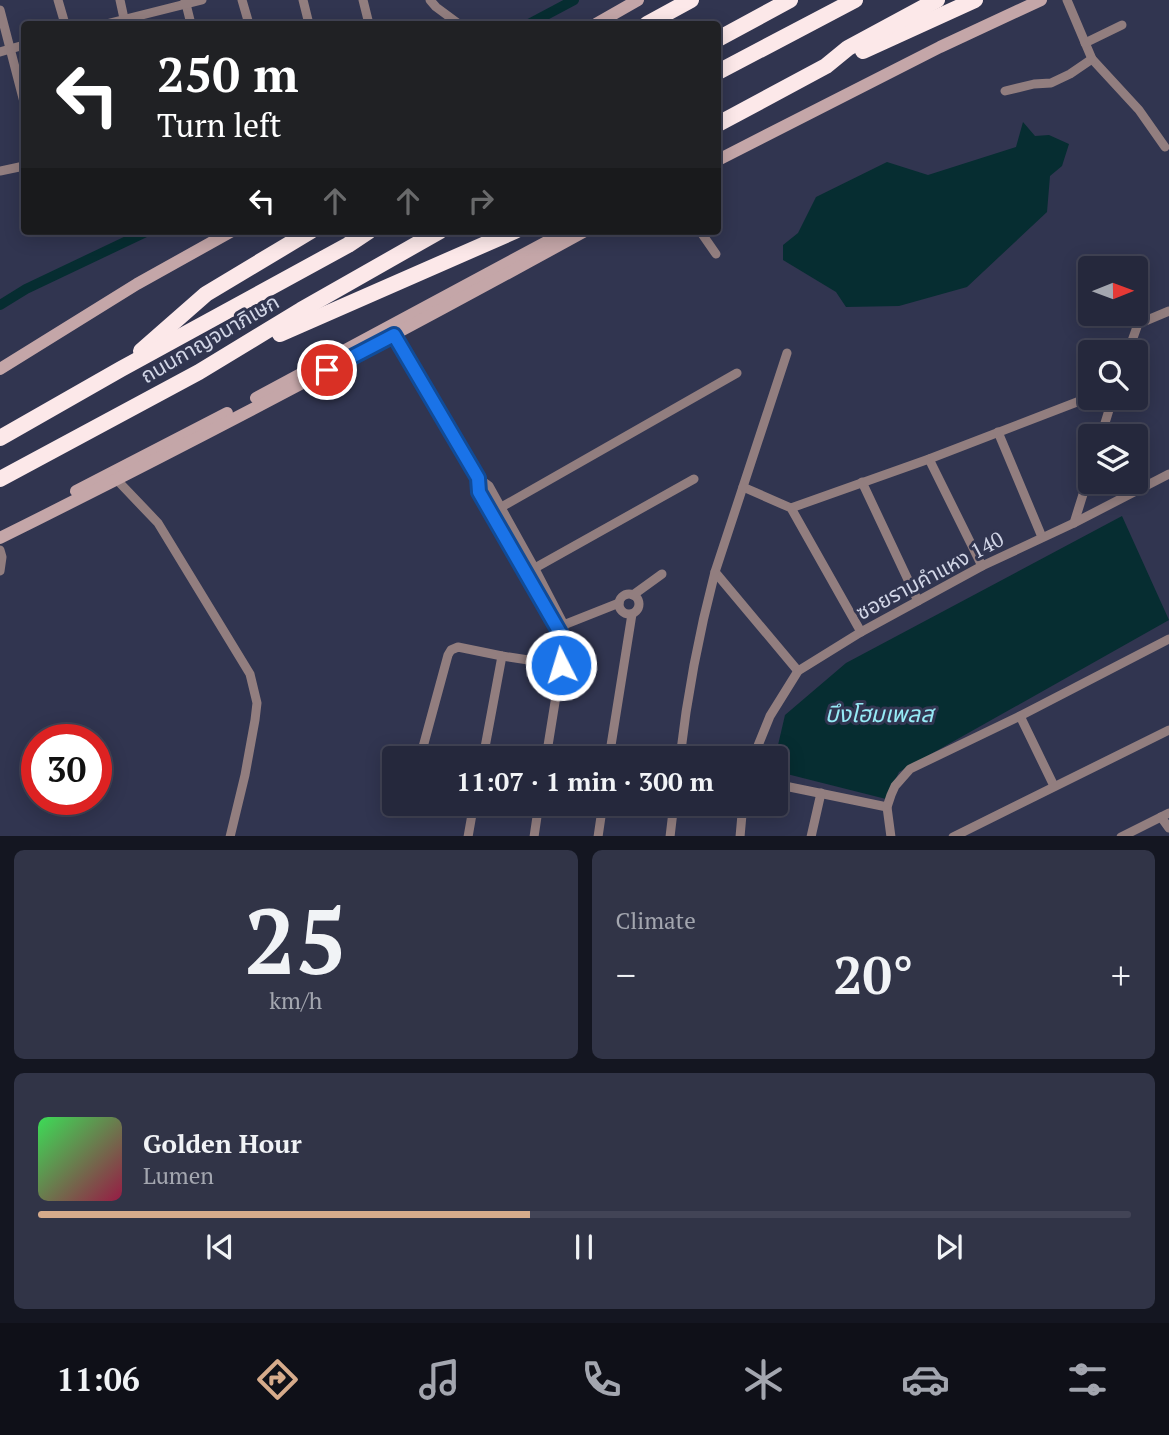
<!DOCTYPE html>
<html lang="en">
<head>
<meta charset="utf-8">
<style>
  :root { --surface:#25283c; --page:#313447; --text:#f1f3f6; --muted:#a3a6af; --line:#424456; --accent:#d6ab8b }
  body { margin:0; font-family:"PT Serif","Noto Sans Thai",serif; background:var(--page); color:var(--text); height:100vh; display:flex; flex-direction:column; font-size:26px; white-space:nowrap }
  * { box-sizing:border-box; margin:0 }
  p { font-size:23px; color:var(--muted) }
  .icon { flex:none; width:38px; height:38px; fill:none; stroke:currentColor; stroke-width:2; stroke-linecap:round; stroke-linejoin:round }
  .map { position:relative; height:836px; overflow:hidden }
  .sheet { display:flex; flex-direction:column; gap:14px; padding:14px; background:#141621; flex:1 }
  .sheet>* { flex:none }
  .guide { position:absolute; left:21px; top:21px; width:700px; height:214px; border-radius:7px; box-shadow:0 4px 18px #0003,0 0 0 2px var(--line); background:#202124; color:#fff; overflow:hidden }
  .needle { width:46px; rotate:89deg }
  .controls { position:absolute; left:1078px; top:256px; display:grid; gap:14px }
  .controls a { display:grid; place-items:center; width:70px; height:70px; border-radius:7px; background:var(--surface); box-shadow:0 4px 18px #0003,0 0 0 2px var(--line); font-size:35px }
  .speed { position:absolute; left:21px; top:724px; display:flex; gap:14px; font-size:35px; font-weight:700; text-align:center }
  .speed>* { display:grid; place-content:center; width:91px; height:91px; border-radius:50%; background:var(--surface); box-shadow:0 4px 18px #0003,0 0 0 2px var(--line); line-height:1 }
  .speed .limit { border:10px solid #d22; background:#fff; color:#111 }
  .pin { position:absolute; display:grid; place-items:center; width:60px; height:60px; color:#fff; margin:-30px; border:4px solid #fff; border-radius:50%; box-shadow:0 2px 7px #0007 }
  .me { position:absolute; width:77px; margin:-38px; rotate:355deg; stroke-linejoin:round; filter:drop-shadow(0 0 5px #0008) }
  .turn { display:flex; align-items:center; gap:24px; height:147px; padding:0 21px; font-size:32px }
  .turn .icon { width:91px; height:91px; stroke-width:2.5 }
  .turn b { display:block; font-size:49px; line-height:60px }
  .lanes { display:flex; align-items:center; height:66px; padding:0 21px; background:#0003; justify-content:center; gap:35px; direction:ltr }
  .lanes .off { opacity:.35 }
  .big { font-size:52px; font-weight:700; line-height:1.1 }
  .sheet .card { flex:1; display:flex; flex-direction:column; justify-content:center; gap:10px; min-width:0; padding:0 24px; border-radius:10px; background:var(--page) }
  .sheet .dial { align-items:center; gap:0 }
  .dial b { font-size:91px; line-height:1 }
  .song { display:flex; align-items:center; gap:21px }
  .cover { width:84px; height:84px; border-radius:10px; background:linear-gradient(135deg,hsl(130 70% 55%),hsl(340 70% 35%)) }
  .played { height:7px; border-radius:4px; background:linear-gradient(90deg,var(--accent) 45%,var(--line) 45%) }
  .keys { display:flex; justify-content:space-around; direction:ltr }
  .heat { display:flex; justify-content:space-between; align-items:center; font-size:38px; direction:ltr }
  .sheet .tiles { flex:1; display:grid; gap:14px; grid-template-columns:1fr 1fr }
  .card:last-child { grid-column:span 2 }
  .trip { position:absolute; left:382px; top:746px; width:406px; height:70px; border-radius:7px; background:var(--surface); box-shadow:0 4px 18px #0003,0 0 0 2px var(--line); font-weight:700; line-height:70px; text-align:center }
  .dock { display:flex; height:112px; justify-content:space-around; align-items:center; background:#0f1018; color:var(--muted) }
  .dock .icon { width:49px; height:49px }
  .dock .on { color:var(--accent) }
  .dock b { font-size:32px; color:var(--text) }
  .map>svg:first-child { display:block }
</style>
</head>
<body>
<div class="map">
<svg width="1169" height="837" viewBox="0 0 1169 837">
  <rect width="100%" height="100%" fill="#313550"/>
  <g fill="#062d31">
    <polygon points="1023,122 1035,136 1049,135 1069,144 1062,166 1050,176 1047,212 967,287 899,306 846,307 836,292 783,260 783,245 798,233 816,197 887,162 928,175 1016,147"/>
    <polygon points="1122,516 1169,620 899,772 886,799 775,771 775,758 785,715 846,663"/>
  </g>
  <g fill="none" stroke-linecap="round" stroke-linejoin="round">
    <g stroke="#062d31" stroke-width="10">
      <polyline points="529,24 574,0"/>
      <polyline points="0,305 26,289 148,231"/>
    </g>
    <g stroke="#927e7f" stroke-width="9">
      <polyline points="58,0 65,24"/>
      <polyline points="120,0 125,23"/>
      <polyline points="185,0 191,24"/>
      <polyline points="242,0 249,24"/>
      <polyline points="303,0 309,24"/>
      <polyline points="363,0 369,24"/>
      <polyline points="430,0 436,7 459,24"/>
      <polyline points="1067,0 1092,59 1139,110 1165,147"/>
      <polyline points="0,10 24,102"/>
      <polyline points="106,24 202,0"/>
      <polyline points="1085,43 1122,25"/>
      <polyline points="0,52 24,45"/>
      <polyline points="1005,91 1034,84 1051,83 1070,74 1092,59"/>
      <polyline points="0,171 24,166"/>
      <polyline points="700,231 716,254"/>
      <polyline points="394,335 478,478 489,486 535,569 564,625 561,665 546,758"/>
      <polyline points="1128,352 1138,324 1169,311"/>
      <polyline points="998,432 1042,537"/>
      <polyline points="1101,436 1113,397"/>
      <polyline points="929,459 982,566"/>
      <polyline points="478,478 479,492 563,638"/>
      <polyline points="117,480 158,523 250,674 257,703 255,720 245,775 230,837"/>
      <polyline points="862,482 918,601"/>
      <polyline points="743,487 791,508 861,632"/>
      <polyline points="791,508 929,459 1090,397"/>
      <polyline points="491,513 737,373"/>
      <polyline points="1074,523 1090,472"/>
      <polyline points="0,550 2,557 0,571"/>
      <polyline points="715,572 798,671"/>
      <polyline points="526,573 694,479"/>
      <circle cx="629" cy="604" r="10"/>
      <polyline points="633,595 662,574"/>
      <polyline points="561,626 619,603"/>
      <polyline points="1020,716 1054,786"/>
      <polyline points="420,758 448,655 451,650 458,647 502,656 561,665"/>
      <polyline points="483,758 502,656"/>
      <polyline points="609,758 632,614"/>
      <path d="M 680,758 C 687,696 699,633 715,572 L 787,353"/>
      <polyline points="753,758 770,716 798,671 861,632 982,566 1074,523 1169,474"/>
      <polyline points="775,784 887,807"/>
      <polyline points="405,811 407,803"/>
      <polyline points="1161,817 1169,828"/>
      <polyline points="468,837 474,803"/>
      <polyline points="534,837 539,803"/>
      <polyline points="598,837 603,803"/>
      <polyline points="670,837 674,803"/>
      <polyline points="740,837 743,803"/>
      <polyline points="811,837 821,793"/>
      <polyline points="891,837 887,807 891,795 895,786 910,769 1020,716 1169,639"/>
      <polyline points="953,837 1169,730"/>
      <polyline points="1121,837 1169,813"/>
    </g>
    <g stroke="#c4a6a8" stroke-width="12">
      <polyline points="596,24 638,0"/>
      <polyline points="718,160 940,47 1041,0"/>
      <polyline points="0,369 137,284 232,231"/>
      <polyline points="256,398 567,231"/>
      <polyline points="76,491 227,413"/>
      <path d="M 0,538 C 197,440 392,337 585,231"/>
    </g>
    <g stroke="#fce8e9" stroke-width="16">
      <polyline points="647,24 691,0"/>
      <polyline points="718,39 790,0"/>
      <polyline points="863,51 975,0"/>
      <polyline points="718,72 855,0"/>
      <polyline points="718,124 826,66 848,48 937,0"/>
      <polyline points="280,334 515,231"/>
      <polyline points="141,351 206,294 311,231"/>
      <polyline points="0,438 121,369 348,245 369,231"/>
      <polyline points="0,479 199,372 301,310 440,231"/>
    </g>
  </g>
  <g fill="none" stroke-linecap="round" stroke-linejoin="round">
    <defs>
      <polyline id="route" points="327,370 394,335 478,478 479,492 563,638 561,665"/>
    </defs>
    <use href="#route" stroke="#114b97" stroke-width="18"/>
    <use href="#route" stroke="#1a73e8" stroke-width="12"/>
  </g>
  <g text-anchor="middle" stroke-width="6" stroke-linejoin="round" paint-order="stroke">
    <g font-size="21" fill="#d1d5e6" stroke="#313550">
      <text transform="translate(210 339) rotate(-30)" y="7">ถนนกาญจนาภิเษก</text>
      <text transform="translate(930 576) rotate(-28)" y="7">ซอยรามคำแหง 140</text>
    </g>
    <g font-size="23" font-style="italic" fill="#96eaf5" stroke="#313550">
      <text x="879" y="722">บึงโฮมเพลส</text>
    </g>
  </g>
</svg>
<div class="controls">
<a><svg class="needle" viewBox="-14 -14 28 28"><path d="M0-13l5 13h-10z" fill="#e53935"/><path d="M0 13l5-13h-10z" fill="#a3a6af"/></svg></a>
<a><svg class="icon" aria-label="search" viewBox="0 0 24 24"><circle cx="10" cy="10" r="6"/><path d="M15 15l6 6"/></svg></a>
<a><svg class="icon" aria-label="layers" viewBox="0 0 24 24"><path d="M12 4l9 5-9 5-9-5zM3 14l9 5 9-5"/></svg></a>
</div>
<div class="speed"><div class="limit">30</div></div>
<div class="pin" style="left:327px;top:370px;background:#d93025"><svg class="icon" aria-label="arrive" viewBox="0 0 24 24"><path d="M6 21V4h12l-3 4 3 4H6"/></svg></div>
<svg class="me" style="left:561px;top:665px" viewBox="-20 -20 40 40"><circle r="17" fill="#1a73e8" stroke="#fff" stroke-width="3"/><path d="M0-11L8 9 0 5-8 9z" fill="#fff"/></svg>
<div class="trip">11:07 · 1 min · 300 m</div>
<div class="guide">
<div class="turn"><svg class="icon" aria-label="left" viewBox="0 0 24 24"><path d="M17 20v-9H6M10 6l-5 5 5 5"/></svg><div><b>250 m</b>Turn left</div></div>
<div class="lanes"><svg class="icon" aria-label="left" viewBox="0 0 24 24"><path d="M17 20v-9H6M10 6l-5 5 5 5"/></svg><svg class="icon off" aria-label="ahead" viewBox="0 0 24 24"><path d="M12 20V5M6 11l6-6 6 6"/></svg><svg class="icon off" aria-label="ahead" viewBox="0 0 24 24"><path d="M12 20V5M6 11l6-6 6 6"/></svg><svg class="icon off" aria-label="right" viewBox="0 0 24 24"><path d="M7 20v-9h11M14 6l5 5-5 5"/></svg></div>
</div>
</div>
<section class="sheet">
<div class="tiles">
<div class="card dial"><b>25</b><p>km/h</p></div>
<div class="card"><p>Climate</p>
<div class="heat"><a>−</a><b class="big">20°</b><a>+</a></div>
</div>
<div class="card">
<div class="song"><i class="cover"></i><div><b>Golden Hour</b><p>Lumen</p></div></div>
<div class="played"></div>
<div class="keys"><svg class="icon" aria-label="previous" viewBox="0 0 24 24"><path d="M18 5L8 12l10 7zM5 5v14"/></svg><svg class="icon" aria-label="pause" viewBox="0 0 24 24"><path d="M8 5v14M16 5v14"/></svg><svg class="icon" aria-label="next" viewBox="0 0 24 24"><path d="M6 5l10 7-10 7zM19 5v14"/></svg></div>
</div>
</div>
</section>
<nav class="dock">
<b>11:06</b>
<svg class="icon on" aria-label="directions" viewBox="0 0 24 24"><path d="M12 3l9 9-9 9-9-9zM9 14v-3h6M13 9l2 2-2 2"/></svg>
<svg class="icon" aria-label="music" viewBox="0 0 24 24"><path d="M9 18V5l10-2v13"/><circle cx="6" cy="18" r="3"/><circle cx="16" cy="16" r="3"/></svg>
<svg class="icon" aria-label="phone" viewBox="0 0 24 24"><path d="M5 4h4l2 5-3 2q2 4 5 5l2-3 5 2v4C11 20 4 13 5 4z"/></svg>
<svg class="icon" aria-label="climate" viewBox="0 0 24 24"><path d="M12 3v18M4 7l16 10M4 17L20 7"/></svg>
<svg class="icon" aria-label="car" viewBox="0 0 24 24"><path d="M5 17H2v-5l4-1 3-4h7l3 4 3 1v5h-3M9 17h6M6 11h13"/><circle cx="7" cy="17" r="2"/><circle cx="17" cy="17" r="2"/></svg>
<svg class="icon" aria-label="filters" viewBox="0 0 24 24"><path d="M4 7h16M4 17h16"/><circle cx="9" cy="7" r="2"/><circle cx="15" cy="17" r="2"/></svg>
</nav>
</body>
</html>
